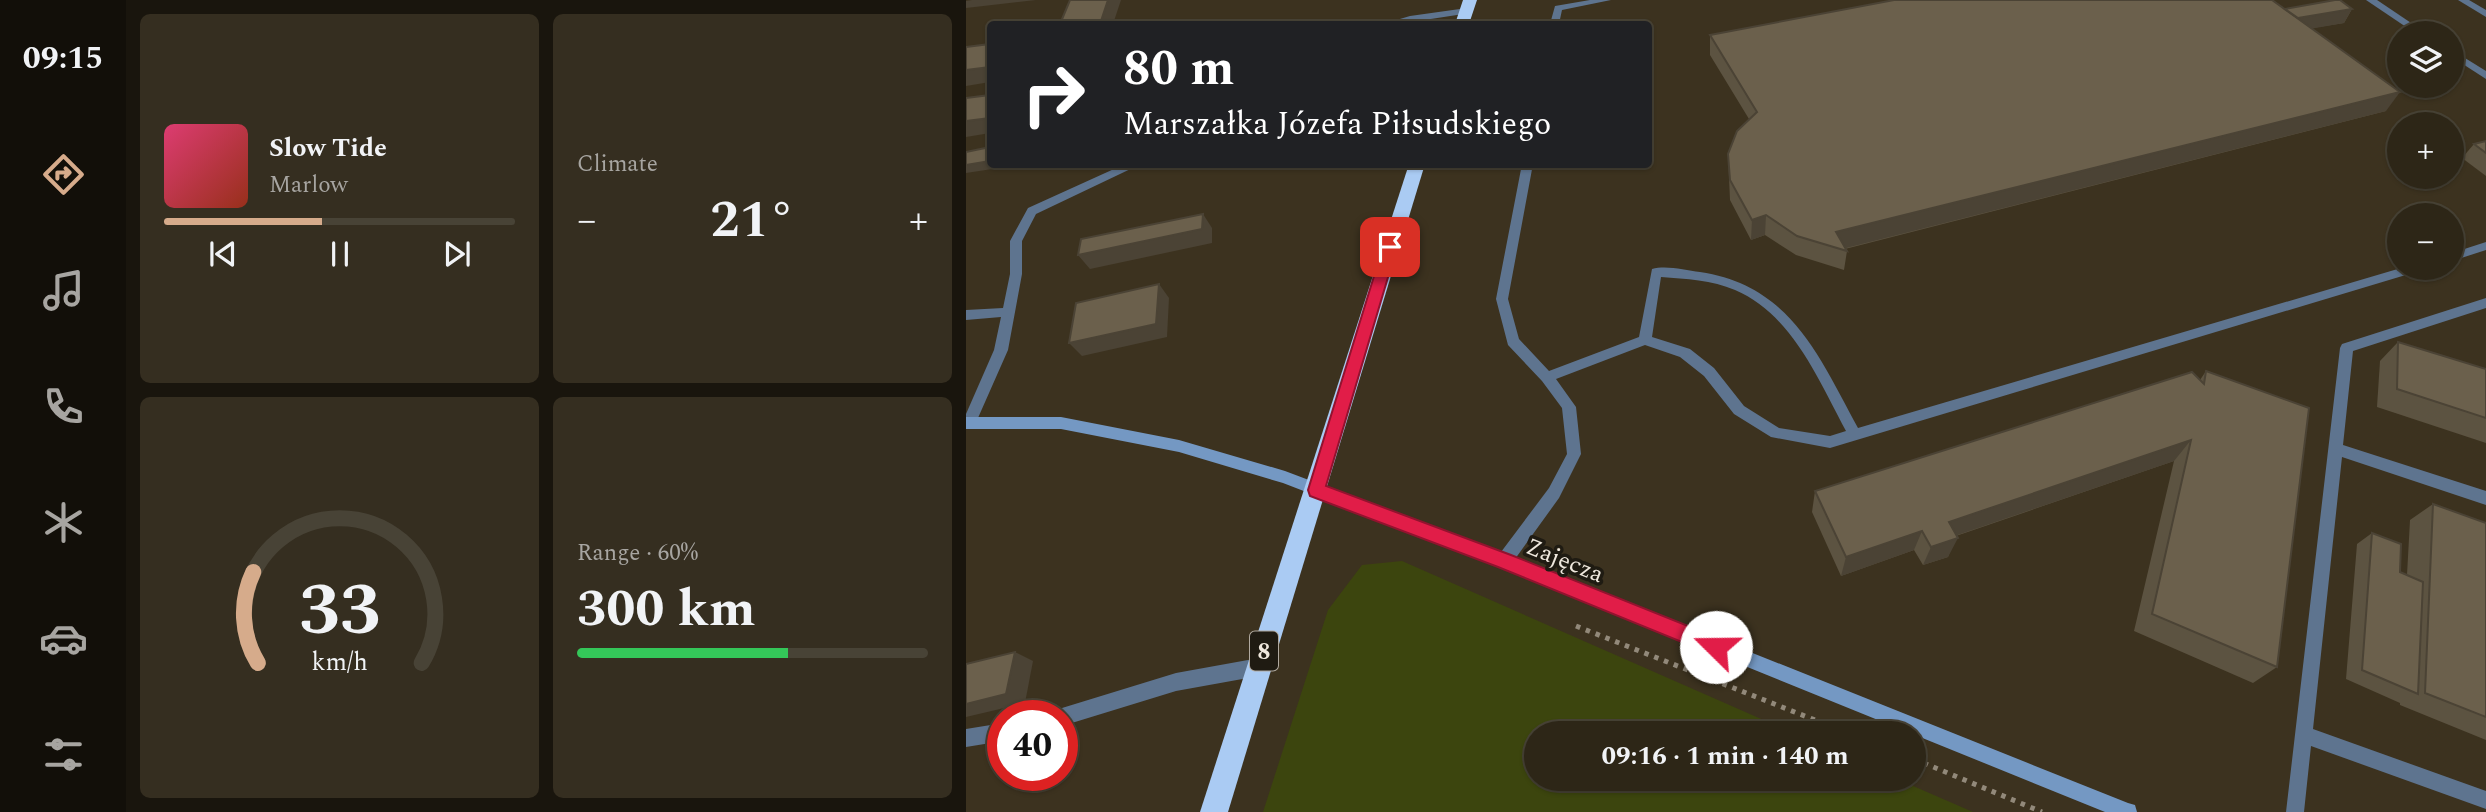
<!DOCTYPE html>
<html lang="en">
<head>
<meta charset="utf-8">
<style>
  :root { --surface:#2d2617; --page:#352e20; --text:#f1f3f6; --muted:#a7a5a1; --line:#484336; --accent:#d6ab8b }
  body { margin:0; font-family:Spectral,serif; background:var(--page); color:var(--text); height:100vh; display:flex; flex-direction:column; font-size:26px; white-space:nowrap }
  * { box-sizing:border-box; margin:0 }
  p { font-size:23px; color:var(--muted) }
  .icon { flex:none; width:38px; height:38px; fill:none; stroke:currentColor; stroke-width:2; stroke-linecap:round; stroke-linejoin:round }
  .map { position:relative; flex:1; overflow:hidden }
  .side { display:flex; flex-direction:column; gap:14px; padding:14px; background:#19150d; width:840px }
  .side>* { flex:none }
  .hud { position:absolute; left:21px; top:21px; width:665px; height:147px; border-radius:7px; box-shadow:0 2px 5px #0004,0 0 0 2px var(--line); background:#202124; color:#fff; overflow:hidden }
  .buttons { position:absolute; left:1421px; top:21px; display:grid; gap:14px }
  .buttons a { display:grid; place-items:center; width:77px; height:77px; border-radius:50%; background:var(--surface); box-shadow:0 2px 5px #0004,0 0 0 2px var(--line); font-size:35px }
  .speed { position:absolute; left:21px; top:700px; display:flex; gap:14px; font-size:35px; font-weight:700; text-align:center }
  .speed>* { display:grid; place-content:center; width:91px; height:91px; border-radius:50%; background:var(--surface); box-shadow:0 2px 5px #0004,0 0 0 2px var(--line); line-height:1 }
  .speed .limit { border:10px solid #d22; background:#fff; color:#111 }
  .pin { position:absolute; display:grid; place-items:center; width:60px; height:60px; color:#fff; margin:-30px; border-radius:14px; box-shadow:0 4px 10px #0006 }
  .me { position:absolute; width:77px; margin:-38px; rotate:292deg; stroke-linejoin:round; filter:drop-shadow(0 0 5px #0008) }
  .turn { display:flex; align-items:center; gap:24px; height:147px; padding:0 21px; font-size:32px }
  .turn .icon { width:91px; height:91px; stroke-width:2.5 }
  .turn b { display:block; font-size:49px; line-height:60px }
  .big { font-size:52px; font-weight:700; line-height:1.1 }
  .side .widget { flex:1; display:flex; flex-direction:column; justify-content:center; gap:10px; min-width:0; padding:0 24px; border-radius:10px; background:var(--page) }
  .side .dial { align-items:center; gap:0 }
  .dial svg { height:182px; overflow:visible; fill:none; stroke:var(--line); stroke-width:7; stroke-linecap:round; text-anchor:middle }
  .dial text { fill:var(--text); stroke:none }
  .song { display:flex; align-items:center; gap:21px }
  .cover { width:84px; height:84px; border-radius:10px; background:linear-gradient(135deg,hsl(340 70% 55%),hsl(10 70% 35%)) }
  .played { height:7px; border-radius:4px; background:linear-gradient(90deg,var(--accent) 45%,var(--line) 45%) }
  .keys { display:flex; justify-content:space-around; direction:ltr }
  .heat { display:flex; justify-content:space-between; align-items:center; font-size:38px; direction:ltr }
  .charge { height:10px; border-radius:5px; background:linear-gradient(90deg,#34c759 60%,var(--line) 0) }
  .side .tiles { flex:1; display:grid; gap:14px; grid-template-columns:repeat(2,1fr) }
  .trip { position:absolute; left:558px; top:721px; width:402px; height:70px; border-radius:35px; background:var(--surface); box-shadow:0 2px 5px #0004,0 0 0 2px var(--line); font-weight:700; line-height:70px; text-align:center }
  main { display:flex; flex:1; min-height:0 }
  .menu { display:flex; flex-direction:column; width:126px; justify-content:space-around; align-items:center; background:#120f09; color:var(--muted) }
  .menu .icon { width:49px; height:49px }
  .menu .current { color:var(--accent) }
  .menu b { font-size:32px; color:var(--text) }
  .map>svg:first-child { display:block }
</style>
</head>
<body>
<main>
<nav class="menu">
<b>09:15</b>
<svg class="icon current" aria-label="directions" viewBox="0 0 24 24"><path d="M12 3l9 9-9 9-9-9zM9 14v-3h6M13 9l2 2-2 2"/></svg>
<svg class="icon" aria-label="music" viewBox="0 0 24 24"><path d="M9 18V5l10-2v13"/><circle cx="6" cy="18" r="3"/><circle cx="16" cy="16" r="3"/></svg>
<svg class="icon" aria-label="phone" viewBox="0 0 24 24"><path d="M5 4h4l2 5-3 2q2 4 5 5l2-3 5 2v4C11 20 4 13 5 4z"/></svg>
<svg class="icon" aria-label="climate" viewBox="0 0 24 24"><path d="M12 3v18M4 7l16 10M4 17L20 7"/></svg>
<svg class="icon" aria-label="car" viewBox="0 0 24 24"><path d="M5 17H2v-5l4-1 3-4h7l3 4 3 1v5h-3M9 17h6M6 11h13"/><circle cx="7" cy="17" r="2"/><circle cx="17" cy="17" r="2"/></svg>
<svg class="icon" aria-label="filters" viewBox="0 0 24 24"><path d="M4 7h16M4 17h16"/><circle cx="9" cy="7" r="2"/><circle cx="15" cy="17" r="2"/></svg>
</nav>
<section class="side">
<div class="tiles">
<div class="widget">
<div class="song"><i class="cover"></i><div><b>Slow Tide</b><p>Marlow</p></div></div>
<div class="played"></div>
<div class="keys"><svg class="icon" aria-label="previous" viewBox="0 0 24 24"><path d="M18 5L8 12l10 7zM5 5v14"/></svg><svg class="icon" aria-label="pause" viewBox="0 0 24 24"><path d="M8 5v14M16 5v14"/></svg><svg class="icon" aria-label="next" viewBox="0 0 24 24"><path d="M6 5l10 7-10 7zM19 5v14"/></svg></div>
</div>
<div class="widget"><p>Climate</p>
<div class="heat"><a>−</a><b class="big">21°</b><a>+</a></div>
</div>
<div class="widget dial"><svg viewBox="0 0 100 80">
<path d="M14 69A42 42 0 1 1 86 69"/>
<path d="M14 69A42 42 0 0 1 12 29" stroke="#d6ab8b"/>
<text x="50" y="56" font-size="32" font-weight="700">33</text>
<text x="50" y="72" font-size="11">km/h</text>
</svg></div>
<div class="widget"><p>Range · 60%</p><b class="big">300 km</b><div class="charge"></div></div>
</div>
</section>
<div class="map">
<svg width="1520" height="812" viewBox="0 0 1520 812">
  <rect width="100%" height="100%" fill="#3c321f"/>
  <polygon fill="#3c450e" points="436,561 827,733 570,733 570,779 931,779 1007,812 297,812 362,610 396,565"/>
  <g fill="none" stroke-linecap="round" stroke-linejoin="round">
    <g stroke="#92897a" stroke-width="5" stroke-dasharray="4.5 6" stroke-linecap="butt">
      <polyline points="610,626 882,733"/>
      <polyline points="948,759 1076,812"/>
    </g>
    <g fill="#5e748f" fill-rule="evenodd">
      <polygon points="624,0 645,0 596,10 593,24 584,24 589,6"/>
      <polygon points="1400,0 1411,0 1460,33 1449,33"/>
      <polygon points="1492,0 1503,0 1520,10 1520,17"/>
      <polygon points="501,8 504,9 504,13 432,24 417,24 444,16"/>
      <polygon points="1486,50 1520,71 1520,79 1486,57"/>
      <polygon points="159,164 175,164 70,214 56,241 56,274 42,350 8,427 0,428 0,414 28,350 35,317 0,320 0,310 37,308 44,274 44,241 62,208"/>
      <path d="M 556,164 L 567,164 L 542,299 L 553,339 L 583,371 L 673,337 L 686,269 C 700,265 719,270 734,272 C 824,285 853,356 892,428 L 1435,268 L 1455,268 L 1453,271 L 864,448 L 805,437 L 768,414 L 738,376 L 714,357 L 679,345 L 590,379 L 610,407 L 615,454 L 593,498 L 544,566 L 538,568 L 532,566 L 530,561 L 532,556 L 583,488 L 601,454 L 596,408 L 576,381 L 542,345 L 530,299 ZM 695,277 C 720,279 746,280 769,290 C 826,314 853,381 880,431 L 864,436 L 813,428 L 778,406 L 748,368 L 724,349 L 686,337 Z"/>
      <polygon points="1520,242 1520,250 1486,261 1486,253"/>
      <polygon points="1520,298 1520,308 1387,351 1377,445 1520,491 1520,505 1376,457 1347,729 1520,791 1520,809 1345,746 1338,812 1320,812 1374,348 1376,344"/>
      <polygon points="293,658 299,661 302,667 299,673 293,676 210,691 96,726 96,716 88,716 90,711 96,708 210,673"/>
      <polygon points="37,723 37,741 0,747 0,729"/>
    </g>
    <polygon fill="#7498c3" fill-rule="evenodd" points="0,417 95,417 213,440 319,471 544,556 1162,803 1169,805 1171,812 1139,812 532,566 317,483 213,452 95,429 0,429"/>
    <g fill="#aacbf3" fill-rule="evenodd">
      <polygon points="497,0 511,0 503,24 489,24"/>
      <polygon points="443,164 459,164 262,812 234,812"/>
    </g>
  </g>
  <g fill="#5c5341">
    <polygon points="1319,9 1386,9 1378,23 1346,28 1420,111 879,249 881,251 878,270 830,255 799,235 785,240 764,200 762,154 783,119 744,55 744,35"/>
    <polygon points="1520,141 1520,176 1496,158 1508,144"/>
    <polygon points="1432,342 1520,369 1520,443 1411,407 1414,361"/>
    <polygon points="1240,371 1311,667 1287,683 1168,631 1208,461 990,536 982,557 957,565 948,550 875,576 846,512 849,491 1234,380"/>
    <polygon points="1467,504 1520,523 1520,740 1434,705 1434,703 1380,679 1391,544 1406,533 1434,572 1441,575 1444,520"/>
  </g>
  <g fill="#4b4335">
    <polygon points="6,0 70,0 0,8 0,1"/>
    <polygon points="142,0 155,0 147,24 103,24"/>
    <polygon points="1386,9 1378,23 1315,34 1323,20"/>
    <polygon points="24,67 24,82 0,86 0,70"/>
    <polygon points="1434,92 1420,111 876,249 870,232"/>
    <polygon points="24,118 24,133 0,137 0,121"/>
    <polygon points="24,161 24,164 34,164 33,168 0,173 0,165"/>
    <polygon points="237,214 246,228 246,243 124,269 112,255"/>
    <polygon points="800,215 799,235 785,240 786,220"/>
    <polygon points="193,284 203,298 201,337 116,356 103,343"/>
    <polygon points="1225,440 1208,461 974,541 983,522"/>
    <polygon points="956,531 948,550 875,576 880,557"/>
    <polygon points="992,538 982,557 957,565 965,547"/>
    <polygon points="49,652 67,661 59,703 0,717 0,704"/>
  </g>
  <g fill="#6b604c" stroke="#4b4335" stroke-width="2">
    <polygon points="104,0 142,0 135,21 94,24"/>
    <polygon points="928,0 1306,0 1434,92 870,232 881,251 831,236 800,215 786,220 764,180 762,154 771,131 791,112 744,35"/>
    <polygon points="1369,0 1374,0 1386,9 1332,18 1319,9"/>
    <polygon points="24,44 24,67 0,70 0,47"/>
    <polygon points="24,95 24,118 0,121 0,98"/>
    <polygon points="1520,141 1520,153 1508,144"/>
    <polygon points="24,147 24,161 0,165 0,152"/>
    <polygon points="237,214 236,229 112,255 115,239"/>
    <polygon points="193,284 190,324 103,343 110,303"/>
    <polygon points="1432,342 1520,369 1520,418 1431,389"/>
    <polygon points="1240,371 1343,408 1311,667 1186,614 1225,440 983,522 992,538 965,547 956,531 880,557 849,491 1226,372 1238,384"/>
    <polygon points="1467,504 1520,523 1520,717 1459,693"/>
    <polygon points="1406,533 1435,544 1434,572 1457,582 1452,694 1396,670"/>
    <polygon points="49,652 40,694 0,704 0,664"/>
  </g>
  <polygon fill="#e11d48" stroke="#92132f" stroke-width="2" points="424,242 431,247 360,486 545,555 757,640 759,647 757,653 750,656 532,567 344,496 342,490 417,247"/>
  <g text-anchor="middle" stroke-width="7" stroke-linejoin="round" paint-order="stroke">
    <rect fill="#1f1b12" stroke="#b1aaa0" stroke-width="2" x="284" y="631.5" width="28" height="39" rx="5"/>
    <g font-size="23" font-weight="bold" fill="#efe8dd">
      <text x="298" y="659">8</text>
    </g>
    <g font-size="24" fill="#efe8dd" stroke="#1f1b12">
      <text transform="translate(599 560) rotate(22)" y="8">Zajęcza</text>
    </g>
  </g>
</svg>
<div class="buttons">
<a><svg class="icon" aria-label="layers" viewBox="0 0 24 24"><path d="M12 4l9 5-9 5-9-5zM3 14l9 5 9-5"/></svg></a>
<a>+</a>
<a>−</a>
</div>
<div class="speed"><div class="limit">40</div></div>
<div class="pin" style="left:424px;top:247px;background:#d93025"><svg class="icon" aria-label="arrive" viewBox="0 0 24 24"><path d="M6 21V4h12l-3 4 3 4H6"/></svg></div>
<svg class="me" style="left:750px;top:647px" viewBox="-20 -20 40 40"><circle r="19" fill="#fff"/><path d="M0-13L10 11 0 6-10 11z" fill="#e11d48"/></svg>
<div class="trip">09:16 · 1 min · 140 m</div>
<div class="hud">
<div class="turn"><svg class="icon" aria-label="right" viewBox="0 0 24 24"><path d="M7 20v-9h11M14 6l5 5-5 5"/></svg><div><b>80 m</b>Marszałka Józefa Piłsudskiego</div></div>
</div>
</div>
</main>
</body>
</html>
